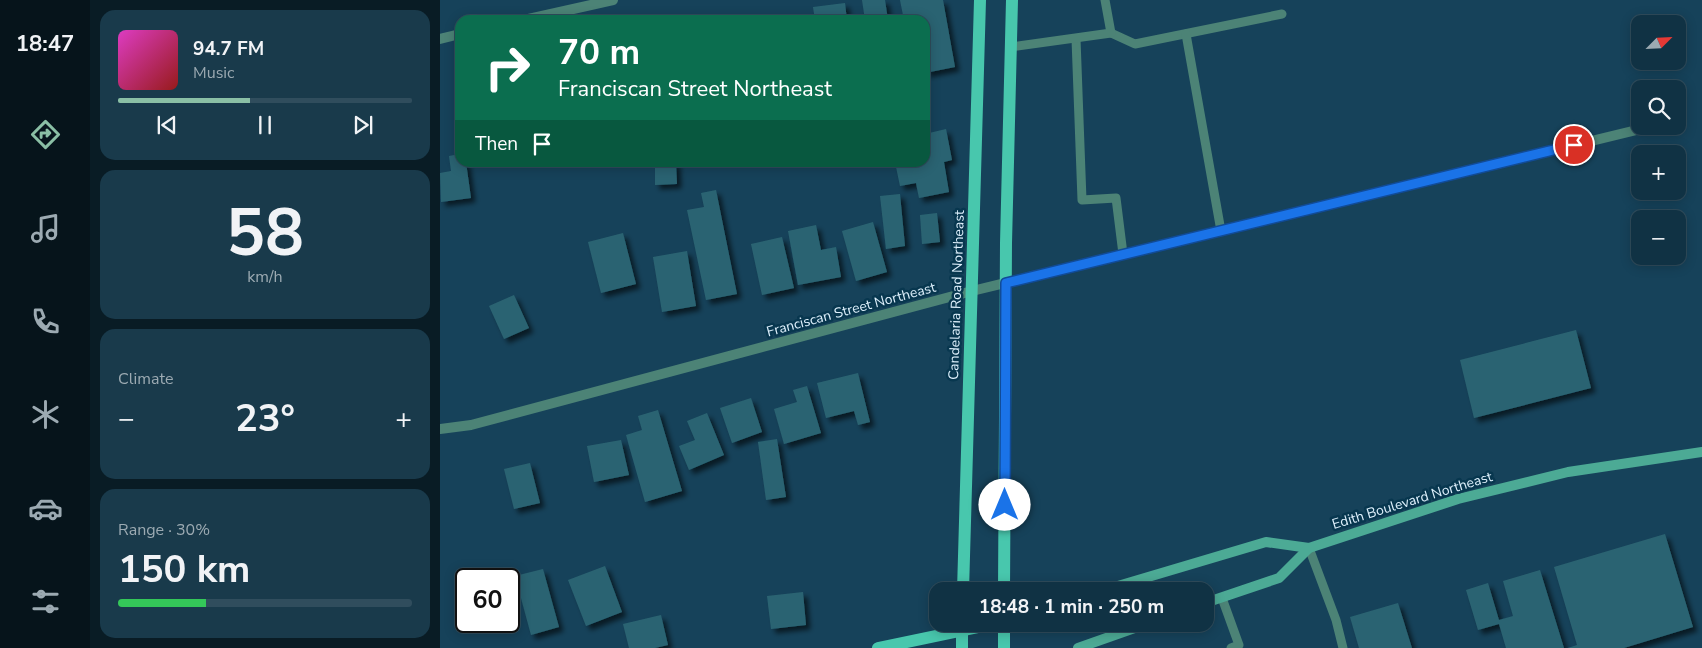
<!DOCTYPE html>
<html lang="en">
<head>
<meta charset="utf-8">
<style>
  :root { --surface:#103244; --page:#193a4b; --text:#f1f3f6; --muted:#9caab2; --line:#304d5d; --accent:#8abfa5 }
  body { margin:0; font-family:"Nunito Sans",sans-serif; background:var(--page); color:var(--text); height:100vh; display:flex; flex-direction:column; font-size:19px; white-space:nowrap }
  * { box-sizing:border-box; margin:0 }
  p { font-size:16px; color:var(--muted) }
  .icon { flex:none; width:28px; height:28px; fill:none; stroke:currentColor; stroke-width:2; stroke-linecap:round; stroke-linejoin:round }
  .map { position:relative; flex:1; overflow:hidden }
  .side { display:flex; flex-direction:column; gap:10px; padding:10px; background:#091c25; width:350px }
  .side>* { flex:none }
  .hud { position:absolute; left:15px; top:15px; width:475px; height:152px; border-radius:15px; box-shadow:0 2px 12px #0003,0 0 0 1px var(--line); background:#0b6e4f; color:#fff; overflow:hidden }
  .needle { width:32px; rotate:66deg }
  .fabs { position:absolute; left:1191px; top:15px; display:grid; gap:10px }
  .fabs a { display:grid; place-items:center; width:55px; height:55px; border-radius:10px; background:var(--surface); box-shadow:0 2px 12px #0003,0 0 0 1px var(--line); font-size:25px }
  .speed { position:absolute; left:15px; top:568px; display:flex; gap:10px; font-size:25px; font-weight:700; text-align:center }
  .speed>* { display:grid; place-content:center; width:65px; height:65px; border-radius:50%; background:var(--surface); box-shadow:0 2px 12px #0003,0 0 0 1px var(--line); line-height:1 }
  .speed .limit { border:2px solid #111; border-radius:8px; background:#fff; color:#111 }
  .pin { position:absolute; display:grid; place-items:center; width:42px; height:42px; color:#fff; margin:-21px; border:2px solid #fff; border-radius:50%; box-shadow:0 1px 5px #0007 }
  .me { position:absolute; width:55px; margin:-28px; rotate:0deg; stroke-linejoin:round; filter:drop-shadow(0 0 4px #0008) }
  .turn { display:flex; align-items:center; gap:18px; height:105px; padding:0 20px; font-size:22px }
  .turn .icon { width:65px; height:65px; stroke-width:2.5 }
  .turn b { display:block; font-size:35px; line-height:42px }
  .then { display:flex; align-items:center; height:48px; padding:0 20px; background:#0003; gap:10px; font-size:19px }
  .big { font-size:38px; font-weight:700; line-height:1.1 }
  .side .tile { flex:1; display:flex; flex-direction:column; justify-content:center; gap:8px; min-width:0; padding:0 18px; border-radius:15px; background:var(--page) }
  .side .dial { align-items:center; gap:0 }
  .dial b { font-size:65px; line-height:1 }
  .song { display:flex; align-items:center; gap:15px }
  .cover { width:60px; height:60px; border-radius:8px; background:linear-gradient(135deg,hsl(310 70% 55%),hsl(0 70% 35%)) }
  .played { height:5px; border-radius:2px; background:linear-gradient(90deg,var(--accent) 45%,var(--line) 45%) }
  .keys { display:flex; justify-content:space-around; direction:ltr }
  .heat { display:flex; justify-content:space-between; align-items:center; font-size:28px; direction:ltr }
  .charge { height:8px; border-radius:4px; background:linear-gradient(90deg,#34c759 30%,var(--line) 0) }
  .trip { position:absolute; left:489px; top:582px; width:285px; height:50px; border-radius:15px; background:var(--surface); box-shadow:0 2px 12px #0003,0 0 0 1px var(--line); font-weight:700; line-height:50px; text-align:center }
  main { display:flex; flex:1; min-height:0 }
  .dock { display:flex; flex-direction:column; width:90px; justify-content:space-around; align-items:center; background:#06141b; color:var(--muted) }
  .dock .icon { width:35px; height:35px }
  .dock .current { color:var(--accent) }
  .dock b { font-size:22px; color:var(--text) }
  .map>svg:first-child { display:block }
</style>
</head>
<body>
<main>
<nav class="dock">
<b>18:47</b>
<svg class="icon current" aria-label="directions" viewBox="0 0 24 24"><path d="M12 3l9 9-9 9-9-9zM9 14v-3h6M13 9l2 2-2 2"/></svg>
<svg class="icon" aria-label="music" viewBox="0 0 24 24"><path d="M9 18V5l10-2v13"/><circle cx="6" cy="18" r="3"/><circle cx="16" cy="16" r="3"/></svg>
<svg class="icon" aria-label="phone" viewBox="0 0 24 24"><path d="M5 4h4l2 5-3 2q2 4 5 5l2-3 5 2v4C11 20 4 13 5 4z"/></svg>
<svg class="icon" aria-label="climate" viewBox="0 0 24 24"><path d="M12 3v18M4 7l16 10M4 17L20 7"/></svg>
<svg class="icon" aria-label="car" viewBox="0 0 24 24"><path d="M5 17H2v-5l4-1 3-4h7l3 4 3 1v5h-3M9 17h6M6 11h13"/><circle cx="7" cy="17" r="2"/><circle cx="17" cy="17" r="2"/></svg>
<svg class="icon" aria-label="filters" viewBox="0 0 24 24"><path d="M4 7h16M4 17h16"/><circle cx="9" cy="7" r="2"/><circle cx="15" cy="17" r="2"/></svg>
</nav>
<section class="side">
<div class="tile">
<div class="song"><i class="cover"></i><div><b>94.7 FM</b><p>Music</p></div></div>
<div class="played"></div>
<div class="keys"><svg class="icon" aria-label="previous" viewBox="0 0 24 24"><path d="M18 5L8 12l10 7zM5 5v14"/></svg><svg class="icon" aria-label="pause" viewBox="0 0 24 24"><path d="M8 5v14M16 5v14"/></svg><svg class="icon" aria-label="next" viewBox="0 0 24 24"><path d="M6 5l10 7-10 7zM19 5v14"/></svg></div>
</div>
<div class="tile dial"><b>58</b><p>km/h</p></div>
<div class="tile"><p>Climate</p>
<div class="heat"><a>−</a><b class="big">23°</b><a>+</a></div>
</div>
<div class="tile"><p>Range · 30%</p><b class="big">150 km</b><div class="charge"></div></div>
</section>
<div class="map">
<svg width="1262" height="648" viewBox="0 0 1262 648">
  <defs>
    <filter id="shadow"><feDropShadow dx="4.5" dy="4.5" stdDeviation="2.5" flood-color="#0009"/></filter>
  </defs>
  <rect width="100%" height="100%" fill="#16425a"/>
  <g fill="#2b6472" filter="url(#shadow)">
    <polygon points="422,0 445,0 448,20 425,20"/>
    <polygon points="460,0 503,0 515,67 485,73 485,20 464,20"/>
    <polygon points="405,3 407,20 375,20 373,7"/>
    <polygon points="506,129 512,160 504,162 509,192 479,198 476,183 460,186 455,162 485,162 485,134"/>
    <polygon points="20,154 20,162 26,162 31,198 1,202 0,173 11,171 9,156"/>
    <polygon points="215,162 236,162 237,184 215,185"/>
    <polygon points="276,190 297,294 266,300 247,210 264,207 261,193"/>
    <polygon points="460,194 465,246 446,249 440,196"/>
    <polygon points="497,213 500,242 482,244 480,215"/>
    <polygon points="433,222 447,272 416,281 402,231"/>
    <polygon points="376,225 381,250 396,247 401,277 358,285 348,231"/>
    <polygon points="183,233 196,284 161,293 148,242"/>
    <polygon points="342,237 354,288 322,295 311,244"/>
    <polygon points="247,251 256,306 222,312 213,257"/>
    <polygon points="74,295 89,328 64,339 49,306"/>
    <polygon points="1136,330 1151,388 1034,418 1020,360"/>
    <polygon points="418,373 430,422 418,425 414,411 386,418 377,383"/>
    <polygon points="367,386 381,433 344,444 334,409 357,402 353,390"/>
    <polygon points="311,398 322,432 292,443 280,408"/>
    <polygon points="218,410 242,491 205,502 186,435 202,430 198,416"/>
    <polygon points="267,413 284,455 249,470 239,446 255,440 247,421"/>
    <polygon points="337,439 346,497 326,500 318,442"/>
    <polygon points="181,440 189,475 154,482 147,446"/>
    <polygon points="90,463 100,503 74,509 64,469"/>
    <polygon points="1225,534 1253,627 1184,648 1128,648 1137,645 1114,567"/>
    <polygon points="165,566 182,612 146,626 128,580"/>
    <polygon points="103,569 119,627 91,635 75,576"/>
    <polygon points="1100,570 1124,648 1066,648 1059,624 1038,630 1026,590 1048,583 1059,620 1073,616 1063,581"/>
    <polygon points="363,592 366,625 331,629 327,596"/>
    <polygon points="958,603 972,648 919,648 910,617"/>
    <polygon points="221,615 228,645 215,648 189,648 183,624"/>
  </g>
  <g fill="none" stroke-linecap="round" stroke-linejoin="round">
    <g stroke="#4c8376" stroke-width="9">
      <polyline points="671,33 695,44 842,14"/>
      <polyline points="746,34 781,231"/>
      <polyline points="636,39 642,200 676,198 683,254"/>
      <polyline points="570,47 671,33 665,0"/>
      <polyline points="869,548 896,620 903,648"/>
      <polyline points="782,598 799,645 791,648"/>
    </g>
    <g stroke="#4c8376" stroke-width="10">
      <polyline points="84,20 173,0"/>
      <polyline points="0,39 20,34"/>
      <polyline points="0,429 31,425 532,291 1209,127"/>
    </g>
    <g stroke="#4caa95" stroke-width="10">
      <polyline points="661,591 826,542 869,548"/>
      <polyline points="765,603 839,578 869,548 1018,499 1128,472 1262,452"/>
      <polyline points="638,648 706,624"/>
    </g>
    <g stroke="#48c7ad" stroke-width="12">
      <polyline points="523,591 540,0"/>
      <polyline points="564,591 566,243 572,0"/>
      <polyline points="522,624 522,648"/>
      <polyline points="438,648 553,624"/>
      <polyline points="564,648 564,624"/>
    </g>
  </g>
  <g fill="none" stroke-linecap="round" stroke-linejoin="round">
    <defs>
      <polyline id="route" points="565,505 566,283 1134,145"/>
    </defs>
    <use href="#route" stroke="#114b97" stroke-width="12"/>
    <use href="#route" stroke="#1a73e8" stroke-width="9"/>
  </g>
  <g text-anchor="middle" stroke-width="5" stroke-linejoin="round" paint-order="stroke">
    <g font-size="14" fill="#def0fc" stroke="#08374f">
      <text transform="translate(516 295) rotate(-88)" y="5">Candelaria Road Northeast</text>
      <text transform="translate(411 309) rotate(-15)" y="5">Franciscan Street Northeast</text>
      <text transform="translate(972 500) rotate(-17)" y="5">Edith Boulevard Northeast</text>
    </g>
  </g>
</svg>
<div class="fabs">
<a><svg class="needle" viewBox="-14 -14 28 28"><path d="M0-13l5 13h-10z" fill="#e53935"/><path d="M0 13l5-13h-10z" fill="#9caab2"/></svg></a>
<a><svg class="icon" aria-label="search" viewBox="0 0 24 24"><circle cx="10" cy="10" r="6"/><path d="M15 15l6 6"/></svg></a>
<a>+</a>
<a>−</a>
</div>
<div class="speed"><div class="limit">60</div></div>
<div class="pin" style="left:1134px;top:145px;background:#d93025"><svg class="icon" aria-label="arrive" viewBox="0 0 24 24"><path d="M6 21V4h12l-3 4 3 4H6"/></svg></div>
<svg class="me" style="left:565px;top:505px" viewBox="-20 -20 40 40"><circle r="19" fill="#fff"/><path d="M0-13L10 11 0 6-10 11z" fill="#1a73e8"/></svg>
<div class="trip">18:48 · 1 min · 250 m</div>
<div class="hud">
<div class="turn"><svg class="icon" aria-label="right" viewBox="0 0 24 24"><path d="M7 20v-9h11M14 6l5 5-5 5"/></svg><div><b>70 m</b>Franciscan Street Northeast</div></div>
<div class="then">Then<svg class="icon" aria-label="arrive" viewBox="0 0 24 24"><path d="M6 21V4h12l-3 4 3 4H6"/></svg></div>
</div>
</div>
</main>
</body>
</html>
